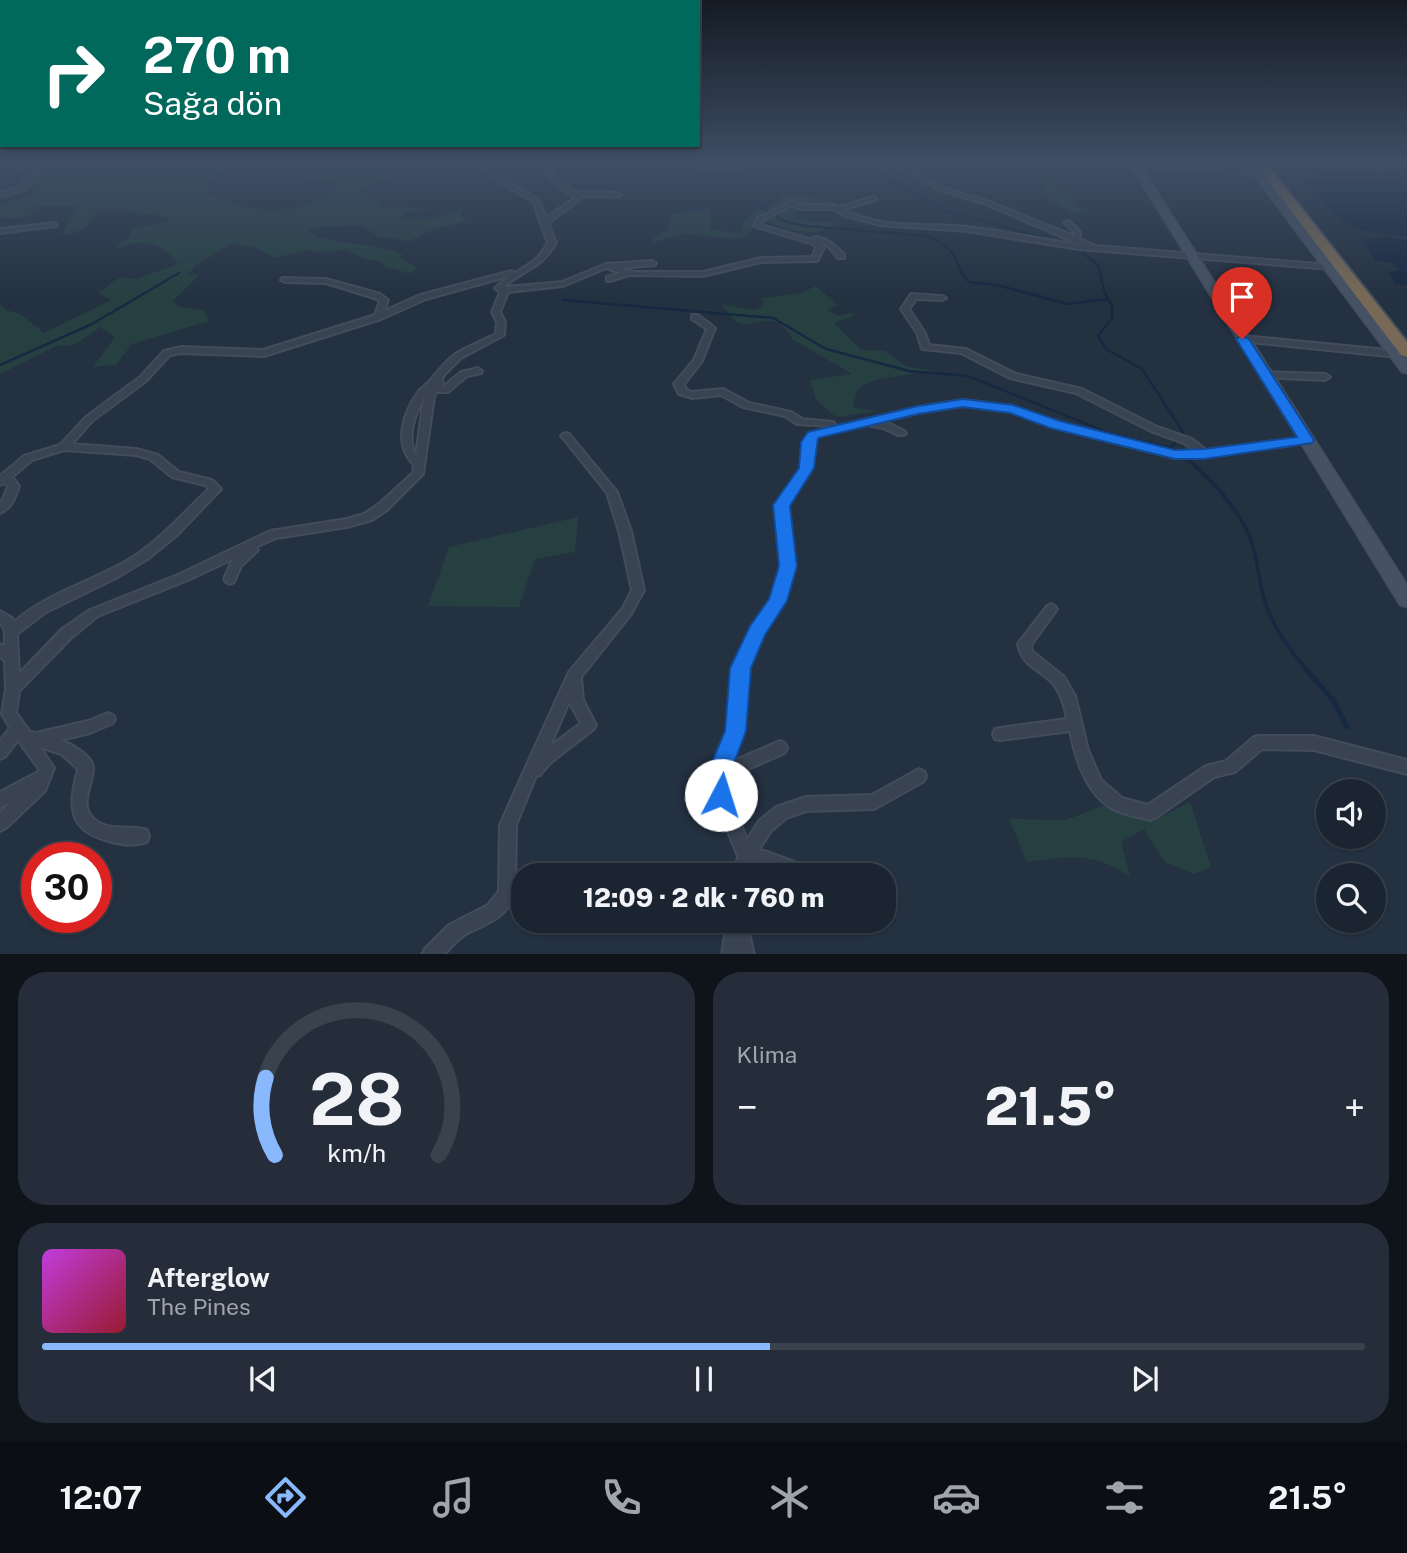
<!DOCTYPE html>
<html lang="tr">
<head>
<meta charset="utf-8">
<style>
  :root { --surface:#1b2531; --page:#242d39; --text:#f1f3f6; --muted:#a0a5ab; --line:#39424d; --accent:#89b9fc }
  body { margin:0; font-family:"Public Sans",sans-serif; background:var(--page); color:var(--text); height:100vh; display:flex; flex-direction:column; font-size:26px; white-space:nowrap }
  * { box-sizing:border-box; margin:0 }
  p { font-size:23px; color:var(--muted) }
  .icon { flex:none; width:38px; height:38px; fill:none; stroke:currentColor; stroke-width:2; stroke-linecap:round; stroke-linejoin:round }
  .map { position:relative; height:954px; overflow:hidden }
  .sheet { display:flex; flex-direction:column; gap:18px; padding:18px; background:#0f141b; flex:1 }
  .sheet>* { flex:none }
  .guide { position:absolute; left:0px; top:0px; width:700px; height:147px; box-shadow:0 2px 5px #0004,0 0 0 2px var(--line); background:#00695c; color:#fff; overflow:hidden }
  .controls { position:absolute; left:1316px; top:779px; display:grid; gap:14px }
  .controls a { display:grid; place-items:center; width:70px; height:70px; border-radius:50%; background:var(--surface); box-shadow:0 2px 5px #0004,0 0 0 2px var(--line); font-size:35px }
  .speed { position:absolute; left:21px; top:842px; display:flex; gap:14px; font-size:35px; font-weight:700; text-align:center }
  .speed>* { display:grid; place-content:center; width:91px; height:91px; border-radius:50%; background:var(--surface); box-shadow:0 2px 5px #0004,0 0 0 2px var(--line); line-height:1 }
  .speed .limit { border:10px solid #d22; background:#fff; color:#111 }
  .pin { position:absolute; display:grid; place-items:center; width:60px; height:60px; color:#fff; margin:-72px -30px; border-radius:50% 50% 50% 0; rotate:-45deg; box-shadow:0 0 7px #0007 }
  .pin .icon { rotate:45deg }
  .me { position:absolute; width:77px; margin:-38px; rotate:5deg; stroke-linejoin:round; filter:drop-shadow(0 0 5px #0008) }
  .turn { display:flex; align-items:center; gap:24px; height:147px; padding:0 28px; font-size:32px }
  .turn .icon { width:91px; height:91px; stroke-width:2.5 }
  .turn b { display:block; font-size:49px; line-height:60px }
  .big { font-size:52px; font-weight:800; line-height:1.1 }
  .sheet .widget { flex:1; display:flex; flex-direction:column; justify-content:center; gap:10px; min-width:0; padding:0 24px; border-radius:28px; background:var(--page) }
  .sheet .dial { align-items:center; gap:0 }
  .dial svg { height:182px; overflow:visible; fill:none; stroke:var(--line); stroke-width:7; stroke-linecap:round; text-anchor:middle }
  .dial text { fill:var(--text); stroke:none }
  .song { display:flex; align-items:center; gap:21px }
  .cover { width:84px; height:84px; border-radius:10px; background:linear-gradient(135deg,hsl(290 70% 55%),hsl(350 70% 35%)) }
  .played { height:7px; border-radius:4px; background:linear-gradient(90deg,var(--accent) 55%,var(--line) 55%) }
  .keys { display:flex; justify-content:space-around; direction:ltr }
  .heat { display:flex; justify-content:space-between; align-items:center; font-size:38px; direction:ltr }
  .sheet .tiles { flex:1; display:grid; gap:18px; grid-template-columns:1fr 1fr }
  .widget:last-child { grid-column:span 2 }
  .trip { position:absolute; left:511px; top:863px; width:385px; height:70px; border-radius:28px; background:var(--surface); box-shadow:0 2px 5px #0004,0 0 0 2px var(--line); font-weight:800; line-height:70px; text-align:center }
  .dock { display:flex; height:112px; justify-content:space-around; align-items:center; background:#0b0f14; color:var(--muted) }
  .dock .icon { width:49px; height:49px }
  .dock .selected { color:var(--accent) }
  .dock b { font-size:32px; color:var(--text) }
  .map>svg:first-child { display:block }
</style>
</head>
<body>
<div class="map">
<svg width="1407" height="955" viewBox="0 0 1407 955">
  <rect width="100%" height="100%" fill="#243141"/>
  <g fill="#264042">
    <path d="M 29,162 C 51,162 89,168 108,162 L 258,162 L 227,167 L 207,185 L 207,192 C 245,214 306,220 338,185 L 301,177 C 344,160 352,157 395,175 L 362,188 L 364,194 L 380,202 L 379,206 L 428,209 L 407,212 L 401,219 L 431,219 L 461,210 L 462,217 L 468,221 L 428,231 L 410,241 L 379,237 L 361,225 L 316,227 L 308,231 C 324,246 380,241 403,255 L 400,257 L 418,268 L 409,273 L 386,267 L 381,261 L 364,259 L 344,249 L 325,253 L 306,250 L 275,258 L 256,248 L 232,243 L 196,265 L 188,275 L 200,274 L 173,301 L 179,307 L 204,310 L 209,321 L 132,344 L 116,365 L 93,367 L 115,337 L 101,327 L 74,345 L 56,346 L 0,374 L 0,304 L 6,310 L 20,314 L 44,333 L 111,300 L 98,293 L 120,277 L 136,279 L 178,264 C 160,241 146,239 118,248 L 115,245 L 131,236 L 130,230 L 170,221 L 167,217 L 118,210 L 98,210 L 85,228 L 69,235 L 62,233 L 77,206 L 39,206 L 31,211 L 35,214 L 18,219 L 0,218 L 0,205 L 36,193 L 33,190 L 37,177 L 19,169 Z"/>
    <polygon points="1046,162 1061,162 1072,174 1058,175 1069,184 1056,188 1069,195 1083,212 1073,213 1046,196 1042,174 1048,171"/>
    <polygon points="804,195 836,203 794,212 791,216 798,220 839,223 817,233 789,230 759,217 747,236 729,239 684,233 653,243 652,239 668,229 671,214 710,210 711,229 743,234 743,222 752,214 780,201 779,196"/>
    <path d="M 816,286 L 838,305 L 827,310 L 838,316 L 852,313 L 854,316 L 834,323 L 861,350 L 884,351 L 906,366 L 933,371 C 917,374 864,377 857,391 C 855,396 854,403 853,408 L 879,411 L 836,417 L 816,400 L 810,380 L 852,374 L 792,339 C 775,305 751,331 737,322 C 731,318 726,309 721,304 L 753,310 L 763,307 L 762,298 L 801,293 Z"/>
    <polygon points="578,517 575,552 535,559 519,607 428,606 449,547"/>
    <path d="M 1190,802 L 1211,867 L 1194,874 L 1165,862 L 1144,829 L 1121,842 L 1130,877 C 1094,851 1069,857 1027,862 L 1009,819 L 1066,820 L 1105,805 C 1154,819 1141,828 1190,802 Z"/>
  </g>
  <g fill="#172940">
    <path d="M 1382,162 L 1407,162 L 1407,236 C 1342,230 1346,229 1305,179 L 1316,178 L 1314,172 L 1299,170 L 1299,165 L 1305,163 L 1390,172 Z"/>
    <polygon points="1386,237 1407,240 1407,285 1396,284 1388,272 1400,270 1391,263 1375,260 1363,240"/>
  </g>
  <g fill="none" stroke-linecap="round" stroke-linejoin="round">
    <g stroke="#172940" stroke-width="2.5">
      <polyline points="851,162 876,172 944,210 1044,238"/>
      <path d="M 753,202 L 786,222 L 806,226 L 927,236 C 965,253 948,258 969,282 L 997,285 L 1068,304 L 1107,299"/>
      <polyline points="1083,253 1098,265 1104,291 1112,306 1112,318 1098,336 1106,349 1142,369 1183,432 1171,448 1178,453"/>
      <polyline points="563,300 773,318 826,349 909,371 968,376 1109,433 1171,448"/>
      <polyline points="0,365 92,324 179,273"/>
    </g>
    <path stroke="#172940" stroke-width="3.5" d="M 1176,451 C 1203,470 1227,496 1244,525 C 1258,548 1257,577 1265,602 C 1274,629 1289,649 1307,670"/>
    <polyline stroke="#172940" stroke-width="5" points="1305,668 1333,700 1347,727"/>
    <defs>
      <g id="street">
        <polygon points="46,162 54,162 38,170 32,182 25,189 0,197 0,193 21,186 27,180 34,168"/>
        <path d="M 470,162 L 478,162 L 491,168 L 486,162 L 493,162 L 497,166 L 496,171 L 510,184 L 538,199 L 546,218 L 572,200 L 574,197 L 547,177 L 545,167 L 550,162 L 557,162 L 551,167 L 553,176 L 576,192 L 618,193 L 621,195 L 618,197 L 580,196 L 577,202 L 548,223 L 556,243 C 541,269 524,269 504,287 L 562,282 L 606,264 L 652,261 L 656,263 L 655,265 L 619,268 L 633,272 L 703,272 L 761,258 L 812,257 L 816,248 L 813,244 L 754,226 L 758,218 L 792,201 L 802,205 L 835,205 L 839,207 L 874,197 L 876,198 L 876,200 L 844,209 C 879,230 928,223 967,227 C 1005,231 1043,240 1081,245 L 986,204 L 935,188 L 902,169 L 880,162 C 891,162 901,166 912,166 L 916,162 L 923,162 L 915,169 L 911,170 L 939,186 L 990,202 L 1074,236 L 1074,232 L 1064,222 L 1069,221 L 1080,232 L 1080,239 L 1096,246 L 1331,265 L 1335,267 L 1331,269 L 1079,249 L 967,231 L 880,225 L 845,216 L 834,209 L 801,209 L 792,205 L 763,220 L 761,225 L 816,241 L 812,238 C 823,234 835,246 844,254 L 844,258 L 838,258 L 828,246 L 818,242 L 824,248 L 817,261 L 814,261 L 761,262 L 703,276 L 629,275 L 610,281 L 607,281 L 607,277 L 621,273 L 606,268 L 563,286 L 508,292 L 500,312 L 505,322 L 504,335 L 461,358 L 444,375 L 442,379 L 443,387 L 461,372 L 478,368 L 482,371 L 481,373 L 467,376 L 448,392 L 436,392 L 434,397 L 423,474 L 387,510 L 372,520 L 347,527 L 276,538 L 256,547 L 258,550 L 241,566 L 234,582 L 230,584 L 226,582 L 224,579 L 232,561 L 237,557 L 188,580 L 98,616 L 71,638 L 19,691 L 16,713 L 30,732 L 36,733 L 88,721 L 108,713 L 113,715 L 115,719 L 113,723 L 90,733 L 60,740 C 69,743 92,755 93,767 C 95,781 77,805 94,819 C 110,833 130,824 147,830 L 149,836 L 147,842 C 135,846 121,845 109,841 C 66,830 69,805 78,769 L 61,754 L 40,747 L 54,768 L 45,791 L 6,828 L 0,831 L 0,813 L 12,801 L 0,807 L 0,792 L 38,772 L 39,769 L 18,740 L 5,757 L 0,759 L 0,741 L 10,728 L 2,714 L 6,689 L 5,661 L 0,657 L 0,644 L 5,646 C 5,638 6,628 0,623 L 0,611 L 12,618 L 14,622 C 46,594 87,583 123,563 C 157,544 181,515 209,489 L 205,485 L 172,477 L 150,459 L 136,455 L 64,450 L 32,460 L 12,477 L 19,486 C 15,497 12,508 0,513 L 0,503 L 3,499 L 8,486 L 5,483 L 0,485 L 0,476 L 24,456 L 60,445 L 86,417 L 140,377 L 164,351 L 181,347 L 263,350 L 375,315 L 380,301 L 374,298 L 326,283 L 285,282 L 281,280 L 282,278 L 326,279 L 380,294 L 388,300 L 384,311 L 420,295 L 511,271 L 515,273 C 529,265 540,258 548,243 L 533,201 L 506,186 L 491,172 ZM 510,276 L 495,288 L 500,292 L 492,312 L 497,322 L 496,334 C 483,340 469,346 457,353 C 448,359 441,368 434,376 C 430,382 424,386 419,391 C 403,413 393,444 414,465 L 413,473 L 379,504 L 364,514 L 347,519 L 270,531 L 180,574 L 90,610 L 61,630 L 19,674 L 17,634 L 46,612 L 116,578 L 149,558 L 177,535 L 221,489 L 212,480 L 179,472 L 158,455 L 136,449 L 72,444 L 92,421 L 146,381 L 170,355 L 181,353 L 264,356 L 381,319 L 426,299 ZM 424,398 L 416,455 C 406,437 415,414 424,398 Z"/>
        <polygon points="699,162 705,162 706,165 736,167 739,169 736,171 703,169 700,167"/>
        <polygon points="1160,165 1255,170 1258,172 1255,174 1158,168 1157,167"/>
        <polygon points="54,223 57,225 56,226 0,233 0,229"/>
        <polygon points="911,294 942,296 946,298 942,300 916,299 909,309 925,333 929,345 966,349 1016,374 1082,389 1157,427 1192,439 1206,450 1307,437 1312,440 1307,443 1204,457 1175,458 1052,427 1011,412 963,406 918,413 881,422 888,423 904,431 906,433 904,435 898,435 883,428 867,425 817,437 814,447 810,473 786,505 794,566 783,601 762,634 747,668 743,731 731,762 780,741 785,743 787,748 785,753 727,778 729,795 747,840 759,821 776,807 806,797 872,795 919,769 924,771 926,776 924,781 874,809 806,811 786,818 771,831 758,851 765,851 808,867 814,869 816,875 786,875 765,867 752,868 751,875 735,875 738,856 713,795 712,774 729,731 733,668 752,628 771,600 782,566 776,505 800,473 804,443 810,433 918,407 963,400 1013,406 1058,423 1175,452 1194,451 1184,443 1151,431 1076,393 1010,378 961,353 922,349 917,333 901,309"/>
        <polygon points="692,315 698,315 715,328 702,361 684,384 686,390 692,392 723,389 749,403 791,412 802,419 833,422 835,424 833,426 797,424 785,416 743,407 721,395 692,398 679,394 674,384 694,360 707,329 692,319"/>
        <polygon points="1243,336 1397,351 1401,354 1397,357 1240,341 1239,339"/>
        <polygon points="1265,372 1325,374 1330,377 1325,380 1262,377 1261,375"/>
        <path d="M 566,433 L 569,434 L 617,492 L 631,531 L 644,590 L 631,614 L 581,677 L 583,700 L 596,725 L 594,729 L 550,763 L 540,775 L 536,776 L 516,825 L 515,894 C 505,920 486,923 464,935 C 457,940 450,948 444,955 L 422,955 L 425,949 L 449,925 L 488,905 L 499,891 L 500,825 L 520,780 L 569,672 L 623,608 L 632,590 L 619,531 L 607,493 L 563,438 L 561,436 L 563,434 ZM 569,702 L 581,723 L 550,746 Z"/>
        <path d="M 1051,604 L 1055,606 L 1057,609 L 1031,645 L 1032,651 L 1064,677 L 1075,696 L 1088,750 L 1101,780 L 1122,798 L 1148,805 L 1206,766 L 1226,761 L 1254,737 L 1259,736 L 1314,736 L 1407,760 L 1407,774 L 1314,750 L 1262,749 L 1235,772 L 1214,777 L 1155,818 L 1150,820 C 1139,817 1124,815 1113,809 C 1086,794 1076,760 1070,731 L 1000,740 L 995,739 L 993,734 L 995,729 L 1000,728 L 1067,719 C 1065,707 1062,696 1055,686 C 1042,669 1022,668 1018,644 L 1047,606 Z"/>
        <polygon points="727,920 746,920 754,955 722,955"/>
      </g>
      <g id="secondary">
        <polygon points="1129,162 1138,162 1407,585 1407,607 1400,605"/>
        <polygon points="1244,162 1253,162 1407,360 1407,373 1402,372"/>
      </g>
      <polygon id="highway" points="1254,162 1265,162 1407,342 1407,357 1401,355"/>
    </defs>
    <use href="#street" stroke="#424c5a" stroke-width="4"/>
    <use href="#secondary" stroke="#424c5a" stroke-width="3"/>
    <use href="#highway" stroke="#434e5b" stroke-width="4"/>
    <use href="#street" fill="#394351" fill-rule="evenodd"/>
    <use href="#secondary" fill="#465264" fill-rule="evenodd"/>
    <use href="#highway" fill="#776955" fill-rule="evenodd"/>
  </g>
  <linearGradient id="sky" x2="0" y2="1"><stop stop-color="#141b24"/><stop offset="0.55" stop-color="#3f4e65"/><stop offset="1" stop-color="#3f4e65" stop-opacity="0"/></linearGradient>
  <rect width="1407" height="296" fill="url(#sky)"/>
  <polygon fill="#1a73e8" stroke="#114b97" stroke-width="2" points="1242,335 1249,339 1314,440 1312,443 1204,459 1175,459 1050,428 1010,413 963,407 918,414 818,438 814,468 790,506 797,566 787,601 765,635 751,668 746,731 730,774 732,795 729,803 721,806 712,803 707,774 725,731 730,668 750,626 769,599 779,566 773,505 799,468 801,442 808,432 918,406 963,399 1013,405 1060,421 1175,450 1204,449 1297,437 1236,339"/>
</svg>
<div class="controls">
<a><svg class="icon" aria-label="sound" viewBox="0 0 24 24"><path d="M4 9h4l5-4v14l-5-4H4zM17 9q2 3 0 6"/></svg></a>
<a><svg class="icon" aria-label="search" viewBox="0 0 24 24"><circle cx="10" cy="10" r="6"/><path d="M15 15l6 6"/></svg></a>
</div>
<div class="speed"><div class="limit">30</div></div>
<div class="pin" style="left:1242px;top:339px;background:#d93025"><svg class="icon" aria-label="arrive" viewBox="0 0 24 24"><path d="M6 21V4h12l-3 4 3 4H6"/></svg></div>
<svg class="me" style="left:721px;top:795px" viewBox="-20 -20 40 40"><circle r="19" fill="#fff"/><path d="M0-13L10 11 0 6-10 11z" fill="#1a73e8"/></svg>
<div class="trip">12:09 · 2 dk · 760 m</div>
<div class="guide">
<div class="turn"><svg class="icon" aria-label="right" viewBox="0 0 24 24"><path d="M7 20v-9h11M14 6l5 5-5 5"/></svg><div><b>270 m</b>Sağa dön</div></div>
</div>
</div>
<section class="sheet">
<div class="tiles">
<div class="widget dial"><svg viewBox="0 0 100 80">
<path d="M14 69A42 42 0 1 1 86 69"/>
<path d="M14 69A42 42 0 0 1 10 35" stroke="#89b9fc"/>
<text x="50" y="56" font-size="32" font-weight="700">28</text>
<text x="50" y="72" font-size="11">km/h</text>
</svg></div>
<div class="widget"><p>Klima</p>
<div class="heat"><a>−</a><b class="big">21.5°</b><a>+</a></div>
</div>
<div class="widget">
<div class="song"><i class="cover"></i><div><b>Afterglow</b><p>The Pines</p></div></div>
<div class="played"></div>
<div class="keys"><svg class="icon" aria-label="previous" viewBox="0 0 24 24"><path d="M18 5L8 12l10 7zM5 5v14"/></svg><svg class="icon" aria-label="pause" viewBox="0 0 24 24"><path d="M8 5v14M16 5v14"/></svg><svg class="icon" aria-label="next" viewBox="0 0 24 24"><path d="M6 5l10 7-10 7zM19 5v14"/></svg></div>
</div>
</div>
</section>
<nav class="dock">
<b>12:07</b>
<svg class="icon selected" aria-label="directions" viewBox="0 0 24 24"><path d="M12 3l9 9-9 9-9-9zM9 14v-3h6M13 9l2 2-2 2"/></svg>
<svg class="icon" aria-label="music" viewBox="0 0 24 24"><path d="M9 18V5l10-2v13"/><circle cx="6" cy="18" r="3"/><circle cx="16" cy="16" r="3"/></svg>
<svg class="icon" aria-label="phone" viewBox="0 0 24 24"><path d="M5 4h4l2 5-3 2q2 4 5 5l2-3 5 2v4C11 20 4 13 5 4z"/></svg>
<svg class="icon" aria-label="climate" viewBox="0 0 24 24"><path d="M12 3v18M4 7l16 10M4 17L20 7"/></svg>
<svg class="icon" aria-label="car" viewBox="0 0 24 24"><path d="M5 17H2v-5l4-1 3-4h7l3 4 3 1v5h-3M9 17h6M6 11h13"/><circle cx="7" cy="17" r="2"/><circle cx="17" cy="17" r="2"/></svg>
<svg class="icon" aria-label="filters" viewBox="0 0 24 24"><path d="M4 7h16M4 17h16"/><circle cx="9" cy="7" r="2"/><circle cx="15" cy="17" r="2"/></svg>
<b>21.5°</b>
</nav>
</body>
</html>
